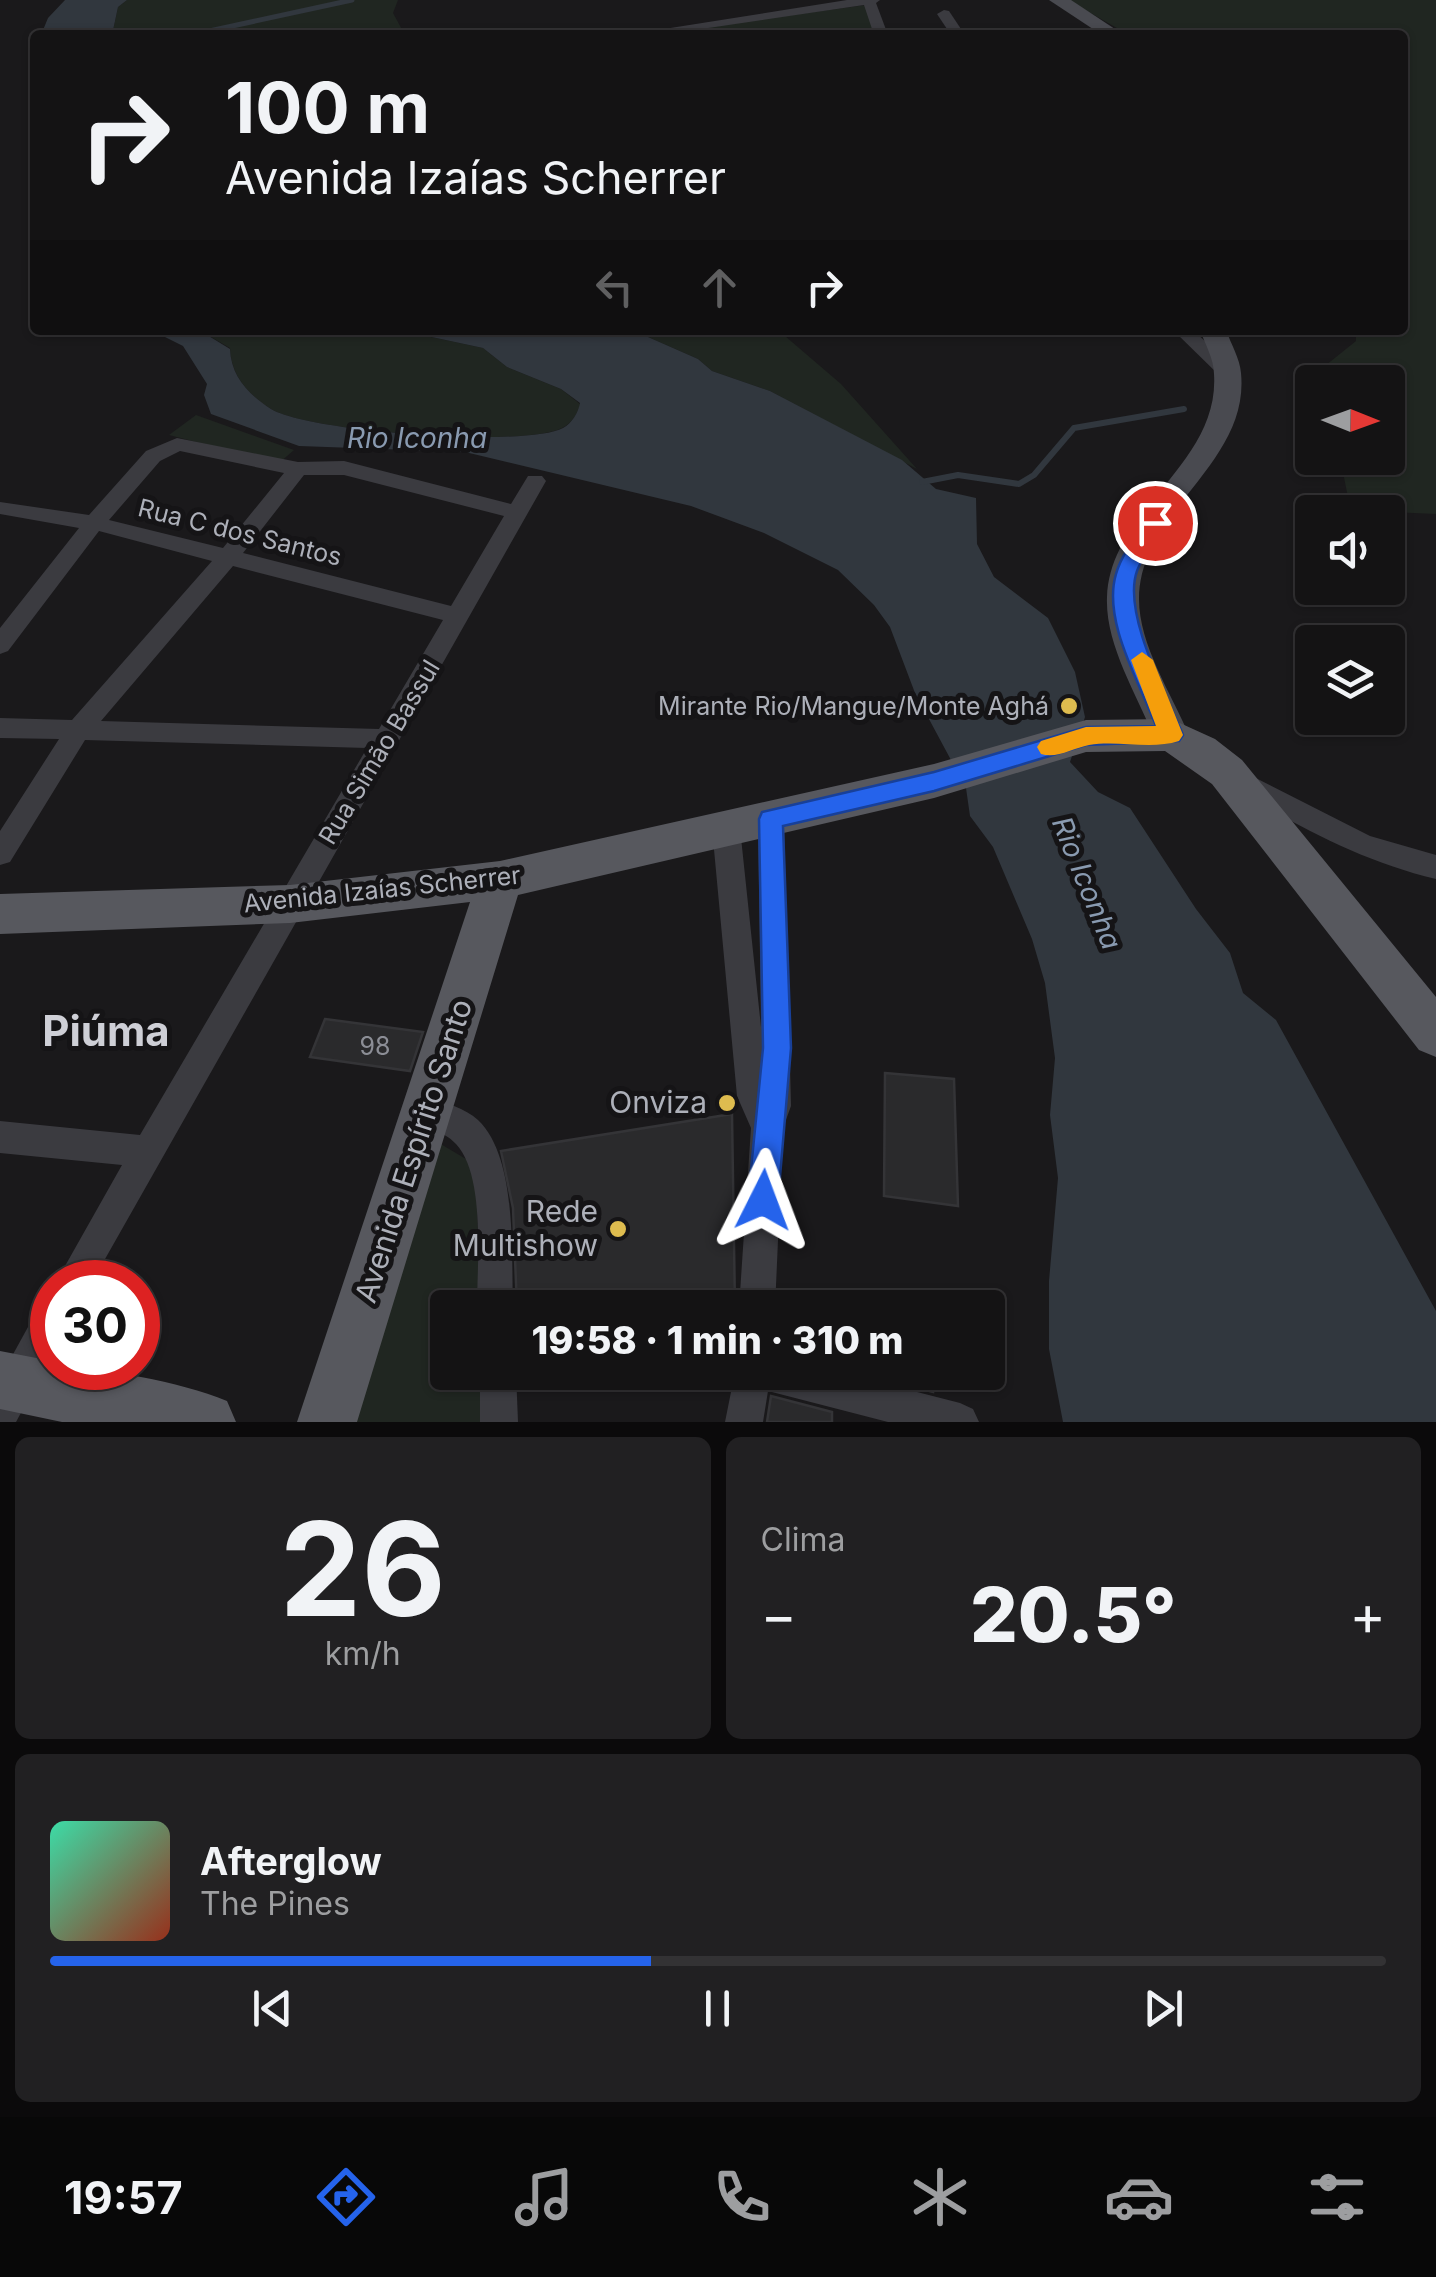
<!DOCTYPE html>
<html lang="pt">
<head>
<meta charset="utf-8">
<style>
  :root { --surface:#141314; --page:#212022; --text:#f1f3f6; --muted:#9d9ea0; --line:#333234; --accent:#2563eb }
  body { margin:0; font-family:Inter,sans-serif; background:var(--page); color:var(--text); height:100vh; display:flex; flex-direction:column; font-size:38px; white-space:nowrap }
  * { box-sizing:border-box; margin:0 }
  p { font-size:32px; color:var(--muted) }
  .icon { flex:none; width:55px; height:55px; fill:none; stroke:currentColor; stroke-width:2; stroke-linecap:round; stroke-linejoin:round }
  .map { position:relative; height:1422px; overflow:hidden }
  .sheet { display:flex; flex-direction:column; gap:15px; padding:15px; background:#0b0a0b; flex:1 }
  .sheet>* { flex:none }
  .guide { position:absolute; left:30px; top:30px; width:1378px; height:305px; border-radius:10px; box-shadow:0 2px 8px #0004,0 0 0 2px var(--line); background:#141314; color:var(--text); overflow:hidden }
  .needle { width:65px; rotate:91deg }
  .buttons { position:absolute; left:1295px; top:365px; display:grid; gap:20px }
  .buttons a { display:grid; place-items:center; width:110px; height:110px; border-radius:10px; background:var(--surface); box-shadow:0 2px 8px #0004,0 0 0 2px var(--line); font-size:50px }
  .speed { position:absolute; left:30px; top:1260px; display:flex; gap:20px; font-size:50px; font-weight:700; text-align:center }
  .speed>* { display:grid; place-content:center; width:130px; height:130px; border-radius:50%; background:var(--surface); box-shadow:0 2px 8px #0004,0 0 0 2px var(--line); line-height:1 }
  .speed .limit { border:15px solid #d22; background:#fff; color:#111 }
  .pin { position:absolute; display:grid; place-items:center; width:85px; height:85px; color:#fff; margin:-42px; border:5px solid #fff; border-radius:50%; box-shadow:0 2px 10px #0007 }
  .me { position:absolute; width:110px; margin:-55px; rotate:3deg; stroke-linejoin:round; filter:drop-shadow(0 0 8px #0008) }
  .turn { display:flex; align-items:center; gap:35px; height:210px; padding:0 30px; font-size:45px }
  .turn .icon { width:130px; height:130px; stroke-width:2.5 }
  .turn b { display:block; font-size:70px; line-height:85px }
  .lanes { display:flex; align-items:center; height:95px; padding:0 30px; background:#0003; justify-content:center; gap:50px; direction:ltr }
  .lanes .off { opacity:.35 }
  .big { font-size:75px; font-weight:800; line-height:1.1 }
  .sheet .card { flex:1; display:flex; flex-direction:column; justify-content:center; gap:15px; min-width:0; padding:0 35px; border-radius:15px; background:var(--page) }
  .sheet .dial { align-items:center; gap:0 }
  .dial b { font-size:130px; line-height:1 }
  .song { display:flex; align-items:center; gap:30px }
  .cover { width:120px; height:120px; border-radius:15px; background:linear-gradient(135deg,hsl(160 70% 55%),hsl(10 70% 35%)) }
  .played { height:10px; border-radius:5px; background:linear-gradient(90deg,var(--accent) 45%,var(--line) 45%) }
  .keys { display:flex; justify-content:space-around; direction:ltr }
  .heat { display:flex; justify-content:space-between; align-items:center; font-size:55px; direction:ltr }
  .sheet .tiles { flex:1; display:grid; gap:15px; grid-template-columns:1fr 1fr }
  .card:last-child { grid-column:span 2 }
  .trip { position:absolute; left:430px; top:1290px; width:575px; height:100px; border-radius:10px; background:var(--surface); box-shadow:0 2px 8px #0004,0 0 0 2px var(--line); font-weight:800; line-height:100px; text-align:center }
  .tab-bar { display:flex; height:160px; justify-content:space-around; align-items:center; background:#080808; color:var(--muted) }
  .tab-bar .icon { width:70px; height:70px }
  .tab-bar .current { color:var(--accent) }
  .tab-bar b { font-size:45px; color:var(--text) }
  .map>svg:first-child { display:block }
</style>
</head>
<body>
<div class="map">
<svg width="1436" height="1422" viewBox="0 0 1436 1422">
  <rect width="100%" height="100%" fill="#1a191b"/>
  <g fill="#202621">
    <polygon points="127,0 398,0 393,13 405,35 112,35 118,7"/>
    <polygon points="1068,0 1436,0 1436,514 1391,512 1349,502 1340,458 1388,458 1388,382 1312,382 1312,395 1300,386 1356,341 1356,330 1402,330 1402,35 1129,35"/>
    <polygon points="866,5 884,35 645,35"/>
    <path d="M 199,330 L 399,330 L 483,348 L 507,367 L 561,389 L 580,404 C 578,413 572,423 562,428 C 525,448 309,432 271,409 C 248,394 231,376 230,348 Z"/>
    <polygon points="619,330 778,330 841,384 917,469 770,391 712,371 698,359 648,337"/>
    <polygon points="196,415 294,450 279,463 169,435"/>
    <polygon points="439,1143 476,1165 480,1307 448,1308 448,1372 482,1373 484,1422 351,1422"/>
  </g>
  <g fill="#31373e">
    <polygon points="65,0 127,0 118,7 112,35 41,35 48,18"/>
    <path d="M 162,330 L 199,330 L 230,349 C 231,376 248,394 271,409 C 309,432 525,448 563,428 C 572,423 578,413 580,403 L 561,389 L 507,367 L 483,348 L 399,330 L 618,330 L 648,337 L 698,359 L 712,371 L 770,391 L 902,460 L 936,489 L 976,498 L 977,544 L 994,577 L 1048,618 L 1075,672 L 1085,717 L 1070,762 L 1098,792 L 1130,808 L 1196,909 L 1230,953 L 1243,993 L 1276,1020 L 1436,1311 L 1436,1422 L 1063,1422 L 1049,1349 L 1049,1281 L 1058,1178 L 1050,1115 L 1055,1058 L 1045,983 L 1032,939 L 993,847 L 970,816 L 966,788 L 915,693 L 890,627 L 874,605 L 838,570 L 764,533 L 691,506 L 465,452 L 299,446 L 211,414 L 204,395 L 207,384 L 183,346 L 163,336 Z"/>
  </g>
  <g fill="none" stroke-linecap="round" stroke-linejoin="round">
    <polyline stroke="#31373e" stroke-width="5" points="191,35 352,0"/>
    <polyline stroke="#31373e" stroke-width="6" points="922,482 958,475 1019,484 1034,475 1074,428 1184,409"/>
  </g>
  <g fill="#2a2a2c" stroke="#343437" stroke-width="2.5">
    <polygon points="325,1019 423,1032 410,1071 310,1057"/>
    <polygon points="885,1073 954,1079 958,1206 884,1196"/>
    <polygon points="732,1114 735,1308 517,1308 513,1208 501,1151"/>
    <polygon points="868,1372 933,1372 933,1392 868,1376"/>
    <polygon points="771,1396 832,1412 832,1422 767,1422"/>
  </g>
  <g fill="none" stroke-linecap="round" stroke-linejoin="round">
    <g fill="#3b3b40" fill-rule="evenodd">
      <polygon points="847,0 880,0 876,3 888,35 874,35 864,5 661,35 626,35"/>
      <polygon points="944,10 949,11 965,35 951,35 937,14"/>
      <polygon points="1173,330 1193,330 1235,369 1235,377 1221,377"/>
      <path d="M 177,438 L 298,462 L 344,461 L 511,504 L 528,476 L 542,476 L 546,481 L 92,1282 L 56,1282 L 122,1165 L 0,1153 L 0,1121 L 140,1135 L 367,748 L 85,740 L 10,862 L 0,865 L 0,831 L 59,739 L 0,738 L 0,718 L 72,720 L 212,561 L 99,531 L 8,651 L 0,654 L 0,628 L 79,528 L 0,514 L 0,502 L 89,515 L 146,451 ZM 180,451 L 284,473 L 223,548 L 109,520 L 160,461 ZM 304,475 L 344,475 L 504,516 L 451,606 L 243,553 ZM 233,566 L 443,620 L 379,729 L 101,721 Z"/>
      <path d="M 1244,772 L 1370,836 L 1436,855 L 1436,879 C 1363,862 1299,827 1235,789 L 1231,782 L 1235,775 Z"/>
      <polygon points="771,808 780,811 784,819 791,1106 783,1128 775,1308 739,1308 751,1128 737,1096 712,828 716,820 726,817 736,820 740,828 761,1027 758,819 762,811"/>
      <path d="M 429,1097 C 445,1103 465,1108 478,1120 C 518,1158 511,1256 513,1308 L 477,1308 C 477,1265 486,1176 456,1144 C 443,1129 421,1131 413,1112 L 418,1101 Z"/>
      <polygon points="52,1302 52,1355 16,1422 0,1422 0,1378 39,1307"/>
      <polygon points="480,1372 516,1372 518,1422 480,1422"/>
      <polygon points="735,1372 839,1372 960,1403 973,1409 979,1422 888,1422 768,1391 763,1422 725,1422"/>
    </g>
    <g fill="#494a50" fill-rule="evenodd">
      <polygon points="1049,0 1071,0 1124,35 1102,35"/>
      <path d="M 1200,330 L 1226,330 C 1231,344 1240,359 1241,373 C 1250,464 1139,511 1139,599 C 1139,645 1171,693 1189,735 L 1184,745 L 1171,749 L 1158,745 L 1153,735 C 1136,693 1105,644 1107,597 C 1110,509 1220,465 1214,374 C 1214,359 1205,344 1200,330 Z"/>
    </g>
    <g fill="#57585e" fill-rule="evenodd">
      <polygon points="1171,719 1215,739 1242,760 1436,997 1436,1057 1419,1050 1212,784 1165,751 1086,752 934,798 518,895 357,1422 297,1422 470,902 290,923 0,934 0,894 290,885 500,861 934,764 1086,720"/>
      <path d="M 0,1351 L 52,1361 L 52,1368 C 105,1368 178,1381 227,1401 L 236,1422 L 62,1422 L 0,1409 Z"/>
    </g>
  </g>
  <path fill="#2563eb" stroke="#184099" stroke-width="2.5" d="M 1155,517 L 1165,523 C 1156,538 1143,555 1137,571 C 1122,613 1166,694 1183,735 L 1179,741 L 1086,745 L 934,791 L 783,826 L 791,1048 L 778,1200 L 774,1210 L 763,1215 L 753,1210 L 748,1200 L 763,1048 L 759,819 L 762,812 L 934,772 L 1086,727 L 1156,726 C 1140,683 1102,621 1116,574 C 1121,555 1137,535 1148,519 Z"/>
  <path fill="#f59e0b" d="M 1142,652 L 1153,660 L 1183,735 L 1179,741 C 1151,750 1118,740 1089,745 C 1073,748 1057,759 1041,754 L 1037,747 L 1041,741 L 1086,727 L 1156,726 L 1131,660 Z"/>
  <g fill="#debc4f" stroke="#151416" stroke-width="4">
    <circle cx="1069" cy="706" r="10"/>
    <circle cx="727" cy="1103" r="10"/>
    <circle cx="618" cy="1229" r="10"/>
  </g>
  <g text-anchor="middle" stroke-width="10" stroke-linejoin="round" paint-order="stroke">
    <g font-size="25" fill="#adb0b9" stroke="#151416">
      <text transform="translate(240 532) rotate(14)" y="9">Rua C dos Santos</text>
      <text transform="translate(379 752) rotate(-59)" y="9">Rua Simão Bassul</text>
      <text transform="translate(382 889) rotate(-6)" y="9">Avenida Izaías Scherrer</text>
    </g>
    <g font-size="25" fill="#adb0b9" stroke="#151416" text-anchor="end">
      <text x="1049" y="715">Mirante Rio/Mangue/Monte Aghá</text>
    </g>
    <g font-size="25" fill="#8c8e96">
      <text x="375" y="1055">98</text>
    </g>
    <g font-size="28" font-style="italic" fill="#899ab0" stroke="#151416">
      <text x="417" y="448">Rio Iconha</text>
      <text transform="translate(1087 883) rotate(68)" y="10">Rio Iconha</text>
    </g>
    <g font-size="30" fill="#adb0b9" stroke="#151416" text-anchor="end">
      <text x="707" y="1113">Onviza</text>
      <text x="598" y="1222">Rede<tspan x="598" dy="34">Multishow</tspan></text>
    </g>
    <g font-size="30" fill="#adb0b9" stroke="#151416">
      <text transform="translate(414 1151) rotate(-72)" y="10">Avenida Espírito Santo</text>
    </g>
    <g font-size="42" font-weight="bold" fill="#cecfd6" stroke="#151416">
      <text x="106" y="1046">Piúma</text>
    </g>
  </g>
</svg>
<div class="buttons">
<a><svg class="needle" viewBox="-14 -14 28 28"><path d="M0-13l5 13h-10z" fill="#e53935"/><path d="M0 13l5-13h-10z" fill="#9d9ea0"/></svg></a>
<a><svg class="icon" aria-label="sound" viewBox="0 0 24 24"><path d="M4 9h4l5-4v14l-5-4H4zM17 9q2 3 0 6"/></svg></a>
<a><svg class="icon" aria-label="layers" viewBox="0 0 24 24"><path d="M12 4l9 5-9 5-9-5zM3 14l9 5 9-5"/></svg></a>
</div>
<div class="speed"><div class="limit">30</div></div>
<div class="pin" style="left:1155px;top:523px;background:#d93025"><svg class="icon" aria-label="arrive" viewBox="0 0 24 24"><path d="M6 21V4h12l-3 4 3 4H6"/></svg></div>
<svg class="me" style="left:763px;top:1200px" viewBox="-20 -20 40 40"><path d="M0-17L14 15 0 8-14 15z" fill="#2563eb" stroke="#fff" stroke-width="4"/></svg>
<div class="trip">19:58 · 1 min · 310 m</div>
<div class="guide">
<div class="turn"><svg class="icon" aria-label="right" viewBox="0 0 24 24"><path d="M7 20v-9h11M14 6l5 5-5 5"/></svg><div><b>100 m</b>Avenida Izaías Scherrer</div></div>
<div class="lanes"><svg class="icon off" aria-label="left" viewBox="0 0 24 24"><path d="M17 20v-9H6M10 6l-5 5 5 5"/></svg><svg class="icon off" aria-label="ahead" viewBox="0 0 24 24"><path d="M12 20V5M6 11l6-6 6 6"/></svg><svg class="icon" aria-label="right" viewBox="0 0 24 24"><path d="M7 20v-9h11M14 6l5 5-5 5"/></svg></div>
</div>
</div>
<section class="sheet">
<div class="tiles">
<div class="card dial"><b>26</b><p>km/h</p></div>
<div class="card"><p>Clima</p>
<div class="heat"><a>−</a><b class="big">20.5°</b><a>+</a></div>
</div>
<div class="card">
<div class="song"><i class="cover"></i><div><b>Afterglow</b><p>The Pines</p></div></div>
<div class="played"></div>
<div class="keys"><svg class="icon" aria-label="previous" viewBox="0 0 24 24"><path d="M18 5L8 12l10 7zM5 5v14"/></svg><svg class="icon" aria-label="pause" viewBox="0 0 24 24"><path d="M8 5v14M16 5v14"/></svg><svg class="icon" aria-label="next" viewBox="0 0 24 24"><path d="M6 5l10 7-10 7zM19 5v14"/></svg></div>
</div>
</div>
</section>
<nav class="tab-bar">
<b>19:57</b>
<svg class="icon current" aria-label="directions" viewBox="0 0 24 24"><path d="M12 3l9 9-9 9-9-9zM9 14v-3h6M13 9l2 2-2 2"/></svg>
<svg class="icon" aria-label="music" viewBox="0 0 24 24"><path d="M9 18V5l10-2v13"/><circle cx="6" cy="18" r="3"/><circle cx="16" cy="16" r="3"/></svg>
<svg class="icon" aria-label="phone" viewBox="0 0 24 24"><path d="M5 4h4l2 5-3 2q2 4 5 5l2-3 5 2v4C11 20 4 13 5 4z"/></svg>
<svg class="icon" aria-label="climate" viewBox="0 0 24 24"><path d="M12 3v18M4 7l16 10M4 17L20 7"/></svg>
<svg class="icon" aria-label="car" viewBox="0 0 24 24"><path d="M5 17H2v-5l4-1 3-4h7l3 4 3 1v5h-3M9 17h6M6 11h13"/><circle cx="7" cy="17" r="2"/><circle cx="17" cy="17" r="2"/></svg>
<svg class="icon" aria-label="filters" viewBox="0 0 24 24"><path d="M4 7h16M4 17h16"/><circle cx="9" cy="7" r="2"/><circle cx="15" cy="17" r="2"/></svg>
</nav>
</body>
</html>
